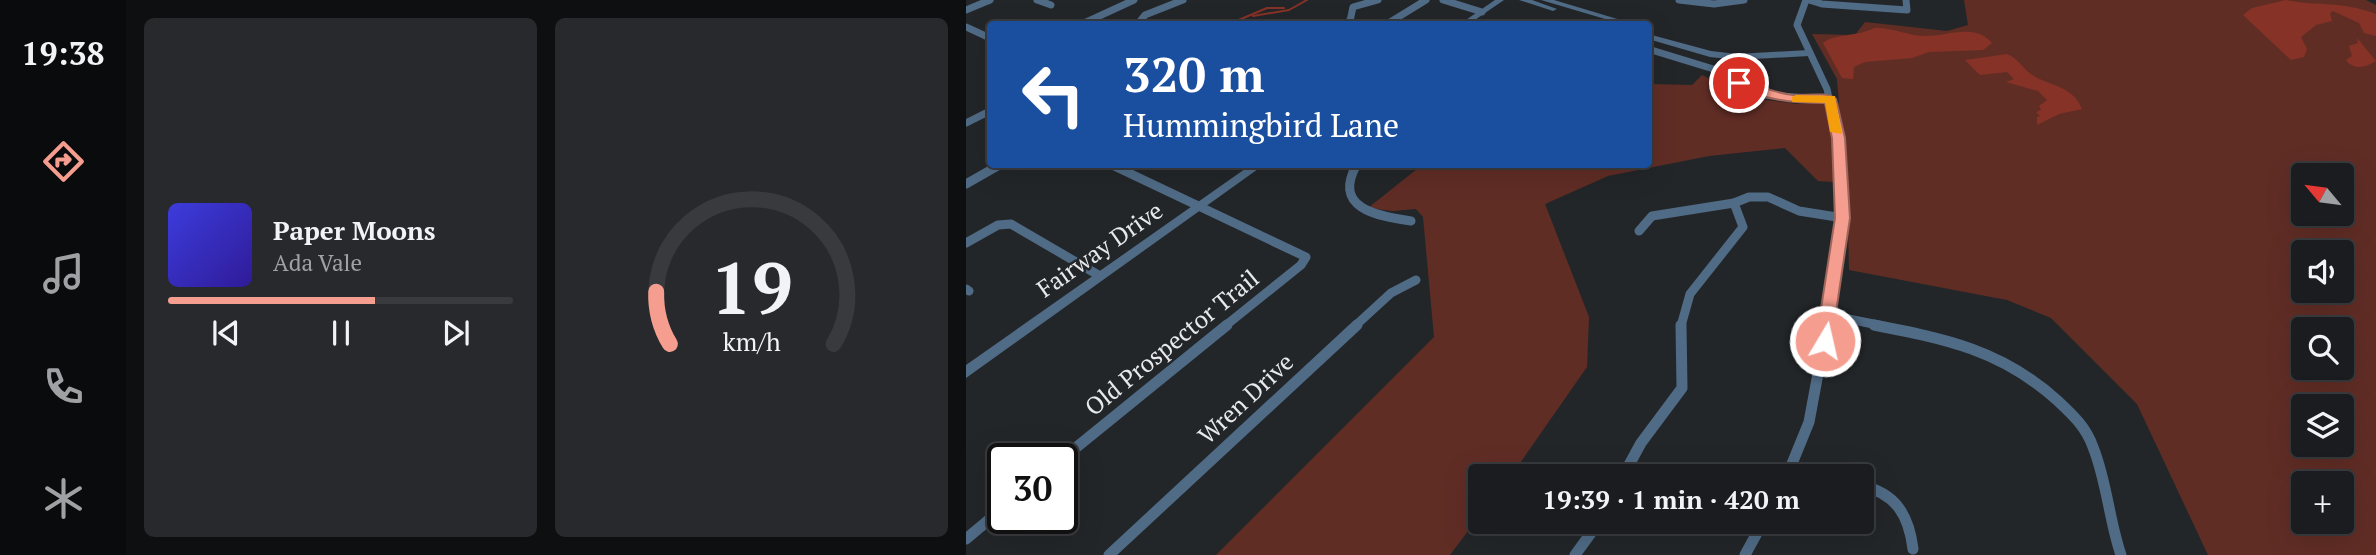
<!DOCTYPE html>
<html lang="en">
<head>
<meta charset="utf-8">
<style>
  :root { --surface:#1a1c1f; --page:#27292c; --text:#f1f3f6; --muted:#9fa1a4; --line:#383a3d; --accent:#f59d8e }
  body { margin:0; font-family:"PT Serif",serif; background:var(--page); color:var(--text); height:100vh; display:flex; flex-direction:column; font-size:26px; white-space:nowrap }
  * { box-sizing:border-box; margin:0 }
  p { font-size:23px; color:var(--muted) }
  .icon { flex:none; width:38px; height:38px; fill:none; stroke:currentColor; stroke-width:2; stroke-linecap:round; stroke-linejoin:round }
  .map { position:relative; flex:1; overflow:hidden }
  .details { display:flex; flex-direction:column; gap:18px; padding:18px; background:#0e0f11; width:840px }
  .details>* { flex:none }
  .guide { position:absolute; left:21px; top:21px; width:665px; height:147px; border-radius:7px; box-shadow:0 7px 28px #0002,0 0 0 2px var(--line); background:#1a4fa0; color:#fff; overflow:hidden }
  .needle { width:46px; rotate:299deg }
  .fabs { position:absolute; left:1325px; top:163px; display:grid; gap:14px }
  .fabs a { display:grid; place-items:center; width:63px; height:63px; border-radius:7px; background:var(--surface); box-shadow:0 7px 28px #0002,0 0 0 2px var(--line); font-size:35px }
  .speed { position:absolute; left:21px; top:443px; display:flex; gap:14px; font-size:35px; font-weight:700; text-align:center }
  .speed>* { display:grid; place-content:center; width:91px; height:91px; border-radius:50%; background:var(--surface); box-shadow:0 7px 28px #0002,0 0 0 2px var(--line); line-height:1 }
  .speed .limit { border:4px solid #111; border-radius:10px; background:#fff; color:#111 }
  .pin { position:absolute; display:grid; place-items:center; width:60px; height:60px; color:#fff; margin:-30px; border:4px solid #fff; border-radius:50%; box-shadow:0 2px 7px #0007 }
  .me { position:absolute; width:77px; margin:-38px; rotate:9deg; stroke-linejoin:round; filter:drop-shadow(0 0 5px #0008) }
  .turn { display:flex; align-items:center; gap:24px; height:147px; padding:0 21px; font-size:32px }
  .turn .icon { width:91px; height:91px; stroke-width:2.5 }
  .turn b { display:block; font-size:49px; line-height:60px }
  .details .tile { flex:1; display:flex; flex-direction:column; justify-content:center; gap:10px; min-width:0; padding:0 24px; border-radius:10px; background:var(--page) }
  .details .dial { align-items:center; gap:0 }
  .dial svg { height:182px; overflow:visible; fill:none; stroke:var(--line); stroke-width:7; stroke-linecap:round; text-anchor:middle }
  .dial text { fill:var(--text); stroke:none }
  .song { display:flex; align-items:center; gap:21px }
  .cover { width:84px; height:84px; border-radius:10px; background:linear-gradient(135deg,hsl(240 70% 55%),hsl(250 70% 35%)) }
  .played { height:7px; border-radius:4px; background:linear-gradient(90deg,var(--accent) 60%,var(--line) 60%) }
  .keys { display:flex; justify-content:space-around; direction:ltr }
  .details .tiles { flex:1; display:grid; gap:18px; grid-template-columns:repeat(2,1fr) }
  .trip { position:absolute; left:502px; top:464px; width:406px; height:70px; border-radius:7px; background:var(--surface); box-shadow:0 7px 28px #0002,0 0 0 2px var(--line); font-weight:800; line-height:70px; text-align:center }
  main { display:flex; flex:1; min-height:0 }
  .tab-bar { display:flex; flex-direction:column; width:126px; justify-content:space-around; align-items:center; background:#0a0b0c; color:var(--muted) }
  .tab-bar .icon { width:49px; height:49px }
  .tab-bar .selected { color:var(--accent) }
  .tab-bar b { font-size:32px; color:var(--text) }
  .map>svg:first-child { display:block }
</style>
</head>
<body>
<main>
<nav class="tab-bar">
<b>19:38</b>
<svg class="icon selected" aria-label="directions" viewBox="0 0 24 24"><path d="M12 3l9 9-9 9-9-9zM9 14v-3h6M13 9l2 2-2 2"/></svg>
<svg class="icon" aria-label="music" viewBox="0 0 24 24"><path d="M9 18V5l10-2v13"/><circle cx="6" cy="18" r="3"/><circle cx="16" cy="16" r="3"/></svg>
<svg class="icon" aria-label="phone" viewBox="0 0 24 24"><path d="M5 4h4l2 5-3 2q2 4 5 5l2-3 5 2v4C11 20 4 13 5 4z"/></svg>
<svg class="icon" aria-label="climate" viewBox="0 0 24 24"><path d="M12 3v18M4 7l16 10M4 17L20 7"/></svg>
</nav>
<section class="details">
<div class="tiles">
<div class="tile">
<div class="song"><i class="cover"></i><div><b>Paper Moons</b><p>Ada Vale</p></div></div>
<div class="played"></div>
<div class="keys"><svg class="icon" aria-label="previous" viewBox="0 0 24 24"><path d="M18 5L8 12l10 7zM5 5v14"/></svg><svg class="icon" aria-label="pause" viewBox="0 0 24 24"><path d="M8 5v14M16 5v14"/></svg><svg class="icon" aria-label="next" viewBox="0 0 24 24"><path d="M6 5l10 7-10 7zM19 5v14"/></svg></div>
</div>
<div class="tile dial"><svg viewBox="0 0 100 80">
<path d="M14 69A42 42 0 1 1 86 69"/>
<path d="M14 69A42 42 0 0 1 8 46" stroke="#f59d8e"/>
<text x="50" y="56" font-size="32" font-weight="700">19</text>
<text x="50" y="72" font-size="11">km/h</text>
</svg></div>
</div>
</section>
<div class="map">
<svg width="1410" height="555" viewBox="0 0 1410 555">
  <rect width="100%" height="100%" fill="#232629"/>
  <path fill="#602d25" fill-rule="evenodd" d="M 998,0 L 1400,0 L 1410,5 L 1410,555 L 1242,555 L 1171,404 L 1085,318 L 1041,300 L 883,270 L 881,183 L 852,181 L 819,148 L 743,156 L 642,176 L 579,204 L 623,317 L 621,367 L 545,476 L 514,476 L 514,515 L 484,555 L 250,555 L 468,337 L 457,217 L 450,209 L 427,211 L 402,208 L 456,165 L 682,164 L 683,84 L 726,85 L 736,75 L 785,98 L 831,104 L 873,103 L 871,79 L 846,34 L 889,35 L 899,22 L 981,31 L 1002,25 ZM 1337,175 L 1376,175 L 1376,214 L 1337,214 ZM 1337,252 L 1376,252 L 1376,290 L 1337,290 ZM 1337,329 L 1376,329 L 1376,368 L 1337,368 ZM 1337,406 L 1376,406 L 1376,444 L 1337,444 ZM 1337,483 L 1376,483 L 1376,522 L 1337,522 Z"/>
  <g fill="#873226">
    <path d="M 1320,0 C 1353,7 1372,0 1410,14 L 1410,36 L 1398,33 L 1393,23 L 1367,11 L 1364,13 L 1366,21 L 1350,25 L 1335,37 L 1341,49 L 1338,57 L 1325,60 L 1277,15 L 1286,8 Z"/>
    <path d="M 908,28 C 926,27 940,35 957,36 C 980,37 1008,22 1026,43 L 1017,50 L 963,52 L 946,58 L 899,62 L 888,67 L 887,79 L 876,78 L 857,43 C 869,33 892,37 908,28 Z"/>
    <path d="M 1391,38 L 1410,61 C 1400,67 1388,71 1380,60 L 1386,56 L 1383,46 L 1392,43 Z"/>
    <path d="M 1041,54 C 1053,59 1056,68 1066,75 C 1084,86 1107,86 1116,109 L 1093,114 L 1071,125 L 1071,117 L 1074,116 L 1070,112 L 1075,110 L 1073,106 L 1081,100 L 1072,91 L 1040,82 L 1048,79 L 1041,72 L 1014,75 L 999,60 Z"/>
  </g>
  <g fill="none" stroke-linecap="round" stroke-linejoin="round">
    <g stroke="#873226" stroke-width="2">
      <polyline points="287,16 323,10 341,0"/>
      <polyline points="268,22 301,8 318,8"/>
    </g>
    <g stroke="#506b86" stroke-width="7">
      <polyline points="71,0 85,5"/>
      <polyline points="477,0 516,12"/>
      <polyline points="713,0 748,4 778,0"/>
      <polyline points="840,0 831,25 861,89 873,145"/>
      <polyline points="843,0 856,4 941,10 940,0"/>
      <polyline points="0,10 24,0"/>
      <polyline points="116,24 168,0"/>
      <polyline points="172,24 179,15 217,0"/>
      <polyline points="378,24 384,21 387,7 412,0"/>
      <polyline points="421,24 460,0"/>
      <polyline points="0,27 24,38"/>
      <polyline points="682,49 754,71 797,95 864,99"/>
      <polyline points="0,123 24,111"/>
    </g>
    <g stroke="#506b86" stroke-width="9">
      <polyline points="144,164 340,257 335,265 259,326"/>
      <path d="M 391,164 C 366,208 410,216 445,221"/>
      <polyline points="0,184 35,164"/>
      <polyline points="673,231 686,216 768,203 783,197 802,197 833,211 877,218"/>
      <polyline points="0,243 32,225 45,224 134,276"/>
      <polyline points="0,289 3,291"/>
      <polyline points="863,315 917,326"/>
      <polyline points="389,326 425,293 450,280"/>
      <polyline points="715,326 724,294 777,227 768,203"/>
      <polyline points="861,326 875,212 873,143"/>
    </g>
    <g stroke="#506b86" stroke-width="11">
      <path d="M 908,325 C 980,339 1036,350 1092,401 C 1107,415 1120,427 1127,447 C 1141,482 1143,520 1155,555"/>
      <polyline points="96,459 261,325"/>
      <polyline points="826,468 848,476"/>
      <polyline points="657,476 675,443 716,388 715,325"/>
      <polyline points="821,476 843,422 861,325"/>
      <path d="M 896,486 C 930,493 943,516 947,549"/>
      <polyline points="0,539 37,508"/>
      <polyline points="143,555 391,325"/>
      <polyline points="609,555 633,522"/>
      <polyline points="779,555 797,522"/>
    </g>
    <g fill="#506b86" fill-rule="evenodd">
      <polygon points="529,0 538,0 503,24 494,24"/>
      <polygon points="553,0 566,0 591,9 587,11"/>
      <polygon points="575,0 588,0 668,24 656,24"/>
      <polygon points="682,34 745,51 771,54 843,50 847,53 843,56 771,60 744,57 682,39"/>
      <polygon points="286,164 299,164 0,378 0,365"/>
    </g>
  </g>
  <path fill="#f59d8e" stroke="#9f665c" stroke-width="2" d="M 773,79 C 792,85 807,93 827,95 C 840,96 860,91 870,99 L 879,138 L 884,218 L 865,346 L 853,346 L 850,341 L 869,218 L 866,138 L 859,103 C 825,103 799,100 769,86 L 769,80 Z"/>
  <polygon fill="#f59e0b" points="830,95 869,96 876,134 864,132 859,103 826,102 826,97"/>
  <g text-anchor="middle" stroke-width="5" stroke-linejoin="round" paint-order="stroke">
    <g font-size="24" fill="#e7e9eb" stroke="#232629">
      <text transform="translate(134 250) rotate(-35)" y="8">Fairway Drive</text>
      <text transform="translate(206 343) rotate(-39)" y="8">Old Prospector Trail</text>
      <text transform="translate(280 399) rotate(-43)" y="8">Wren Drive</text>
    </g>
  </g>
</svg>
<div class="fabs">
<a><svg class="needle" viewBox="-14 -14 28 28"><path d="M0-13l5 13h-10z" fill="#e53935"/><path d="M0 13l5-13h-10z" fill="#9fa1a4"/></svg></a>
<a><svg class="icon" aria-label="sound" viewBox="0 0 24 24"><path d="M4 9h4l5-4v14l-5-4H4zM17 9q2 3 0 6"/></svg></a>
<a><svg class="icon" aria-label="search" viewBox="0 0 24 24"><circle cx="10" cy="10" r="6"/><path d="M15 15l6 6"/></svg></a>
<a><svg class="icon" aria-label="layers" viewBox="0 0 24 24"><path d="M12 4l9 5-9 5-9-5zM3 14l9 5 9-5"/></svg></a>
<a>+</a>
</div>
<div class="speed"><div class="limit">30</div></div>
<div class="pin" style="left:773px;top:83px;background:#d93025"><svg class="icon" aria-label="arrive" viewBox="0 0 24 24"><path d="M6 21V4h12l-3 4 3 4H6"/></svg></div>
<svg class="me" style="left:859px;top:341px" viewBox="-20 -20 40 40"><circle r="17" fill="#f59d8e" stroke="#fff" stroke-width="3"/><path d="M0-11L8 9 0 5-8 9z" fill="#fff"/></svg>
<div class="trip">19:39 · 1 min · 420 m</div>
<div class="guide">
<div class="turn"><svg class="icon" aria-label="left" viewBox="0 0 24 24"><path d="M17 20v-9H6M10 6l-5 5 5 5"/></svg><div><b>320 m</b>Hummingbird Lane</div></div>
</div>
</div>
</main>
</body>
</html>
